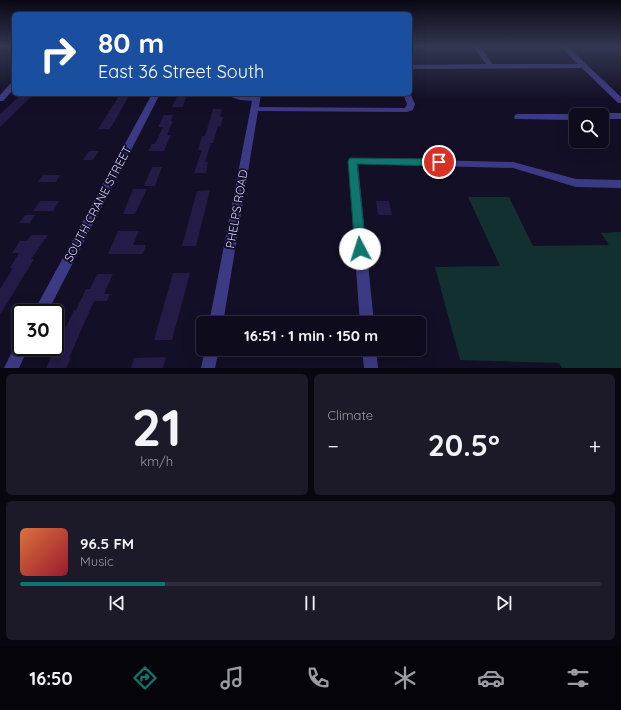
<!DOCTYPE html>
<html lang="en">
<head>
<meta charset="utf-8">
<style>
  :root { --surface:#0e0b1c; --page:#1c1929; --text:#f1f3f6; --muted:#9b9ba3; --line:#2e2b3b; --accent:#0f766e }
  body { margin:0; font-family:Quicksand,sans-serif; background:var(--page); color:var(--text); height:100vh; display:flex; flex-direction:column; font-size:15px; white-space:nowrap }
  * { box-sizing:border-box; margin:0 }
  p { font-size:13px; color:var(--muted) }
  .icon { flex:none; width:22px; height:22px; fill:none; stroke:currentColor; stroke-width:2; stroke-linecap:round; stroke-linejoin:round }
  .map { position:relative; height:368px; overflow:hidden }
  .drawer { display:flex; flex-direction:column; gap:6px; padding:6px; background:#08060f; flex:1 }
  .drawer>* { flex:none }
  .top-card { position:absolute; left:12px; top:12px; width:400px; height:84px; border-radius:6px; box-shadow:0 4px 16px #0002,0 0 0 1px var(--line); background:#1a4fa0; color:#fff; overflow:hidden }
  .controls { position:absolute; left:569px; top:108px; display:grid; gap:8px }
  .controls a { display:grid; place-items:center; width:40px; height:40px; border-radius:6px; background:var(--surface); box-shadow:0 4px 16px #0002,0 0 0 1px var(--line); font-size:20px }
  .speed { position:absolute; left:12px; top:304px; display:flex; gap:8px; font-size:20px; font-weight:700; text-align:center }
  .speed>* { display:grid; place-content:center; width:52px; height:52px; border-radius:50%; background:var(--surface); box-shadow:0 4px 16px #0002,0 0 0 1px var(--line); line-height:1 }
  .speed .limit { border:2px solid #111; border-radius:6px; background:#fff; color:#111 }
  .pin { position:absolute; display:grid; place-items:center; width:34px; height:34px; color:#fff; margin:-17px; border:2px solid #fff; border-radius:50%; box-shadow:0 1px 4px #0007 }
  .me { position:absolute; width:44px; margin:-22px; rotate:355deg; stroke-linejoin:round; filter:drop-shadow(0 0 3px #0008) }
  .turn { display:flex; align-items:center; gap:14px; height:84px; padding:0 20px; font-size:18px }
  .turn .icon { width:52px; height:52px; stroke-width:2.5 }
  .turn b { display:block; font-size:28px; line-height:34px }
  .big { font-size:30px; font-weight:700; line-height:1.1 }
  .drawer .card { flex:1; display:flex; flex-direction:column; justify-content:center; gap:6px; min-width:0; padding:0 14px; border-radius:6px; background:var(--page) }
  .drawer .dial { align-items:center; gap:0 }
  .dial b { font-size:52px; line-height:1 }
  .song { display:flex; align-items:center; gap:12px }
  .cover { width:48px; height:48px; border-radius:6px; background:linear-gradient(135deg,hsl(20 70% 55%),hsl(350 70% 35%)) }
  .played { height:4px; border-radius:2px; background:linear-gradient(90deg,var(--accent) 25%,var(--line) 25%) }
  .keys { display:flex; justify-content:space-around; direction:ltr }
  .heat { display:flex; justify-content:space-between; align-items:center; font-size:22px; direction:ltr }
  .drawer .tiles { flex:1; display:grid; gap:6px; grid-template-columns:1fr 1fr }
  .card:last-child { grid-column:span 2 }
  .trip { position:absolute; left:196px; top:316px; width:230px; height:40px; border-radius:6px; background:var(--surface); box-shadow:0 4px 16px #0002,0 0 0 1px var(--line); font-weight:700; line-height:40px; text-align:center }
  .menu { display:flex; height:64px; justify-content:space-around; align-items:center; background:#06040b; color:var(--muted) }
  .menu .icon { width:28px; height:28px }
  .menu .on { color:var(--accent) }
  .menu b { font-size:18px; color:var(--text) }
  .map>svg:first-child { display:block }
</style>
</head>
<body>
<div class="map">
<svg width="621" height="368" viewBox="0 0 621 368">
  <rect width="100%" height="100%" fill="#130f26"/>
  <polygon fill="#12302f" points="468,197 509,197 533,246 609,245 601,233 621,232 621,368 562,368 559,363 460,360 435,267 500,266"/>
  <g fill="#241b47">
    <polygon points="22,94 34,94 0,127 0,114"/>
    <polygon points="119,96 129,96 110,129 98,129"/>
    <polygon points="177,97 186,97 183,107 172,107"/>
    <polygon points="213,109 222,109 220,117 223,117 221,126 218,126 213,143 211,143 205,162 208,162 206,173 194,173 202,150 198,150 202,136 205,136"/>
    <polygon points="164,115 173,115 171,121 173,121 167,135 171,135 164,151 148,151 152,144 155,144 163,127 158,127"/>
    <polygon points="89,151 99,151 93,160 83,160"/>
    <polygon points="152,167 162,167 155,186 144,186"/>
    <polygon points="43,175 60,175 56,182 38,182"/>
    <polygon points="133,189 147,189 135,214 123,214"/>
    <polygon points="210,190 196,246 182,246 197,191"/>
    <polygon points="40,201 59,201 53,211 33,211"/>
    <polygon points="376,201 389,201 392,215 378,215"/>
    <polygon points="25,215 35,215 30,223 19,223"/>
    <polygon points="118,231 139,231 133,245 146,245 143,254 108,254"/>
    <polygon points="31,235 48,235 31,259 34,259 0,315 0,289 13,268 10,268 19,253 12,253 20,241 27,241"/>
    <polygon points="173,273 190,273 172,340 154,340"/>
    <polygon points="97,274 113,274 104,294 110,294 107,301 95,301 93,303 69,358 71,358 66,368 46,368 74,310 76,310 86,289 90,289"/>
    <polygon points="166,357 163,368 131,368 134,358"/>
  </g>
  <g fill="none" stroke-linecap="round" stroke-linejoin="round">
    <g fill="#3d3a85" fill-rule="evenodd">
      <polygon points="474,47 481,47 492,64 578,64 561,47 568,47 621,97 621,103 618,103 582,68 410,69 410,65 486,64"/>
      <polygon points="11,83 14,83 14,89 3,101 0,101 0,95"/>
      <polygon points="410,93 415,104 413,110 407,112 258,111 223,323 209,323 252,101 240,100 223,94 253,96 253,94 261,94 259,107 405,108 407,104 403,94"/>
      <polygon points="152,94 160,94 47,313 33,313"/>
      <polygon points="602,113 621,113 621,119 602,119 602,115 599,115"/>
      <polygon points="518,114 576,114 578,115 576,115 576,120 515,119 514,117 515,115"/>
      <polygon points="353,158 513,162 576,179 621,180 621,188 576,187 513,168 358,164 374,323 360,323 348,161"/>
      <polygon points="21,340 21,347 29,347 19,368 4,368 17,342"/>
      <polygon points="205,349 219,349 215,368 201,368"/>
      <polygon points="362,349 376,349 378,368 364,368"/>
    </g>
  </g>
  <linearGradient id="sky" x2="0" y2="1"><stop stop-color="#0a0815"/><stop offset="0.47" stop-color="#333752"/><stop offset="1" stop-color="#333752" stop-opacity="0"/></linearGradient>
  <rect width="621" height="99" fill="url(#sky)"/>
  <polygon fill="#0f766e" stroke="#0a4d48" points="350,158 439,159 444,162 439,166 357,164 366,249 364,252 360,254 357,252 355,249 348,161"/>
  <g text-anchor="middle" stroke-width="4" stroke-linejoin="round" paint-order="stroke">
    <g font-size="12" fill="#d9d4ff" stroke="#130f26">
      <text transform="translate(98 204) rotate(-62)" y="4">SOUTH CRANE STREET</text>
      <text transform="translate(237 209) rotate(-80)" y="4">PHELPS ROAD</text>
    </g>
  </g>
</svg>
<div class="controls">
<a><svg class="icon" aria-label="search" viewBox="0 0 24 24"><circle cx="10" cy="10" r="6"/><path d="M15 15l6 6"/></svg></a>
</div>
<div class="speed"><div class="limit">30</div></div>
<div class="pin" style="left:439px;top:162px;background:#d93025"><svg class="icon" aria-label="arrive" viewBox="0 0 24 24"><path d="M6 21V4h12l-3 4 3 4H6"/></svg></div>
<svg class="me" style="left:360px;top:249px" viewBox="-20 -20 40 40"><circle r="19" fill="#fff"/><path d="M0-13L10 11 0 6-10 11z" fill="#0f766e"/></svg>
<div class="trip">16:51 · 1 min · 150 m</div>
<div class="top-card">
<div class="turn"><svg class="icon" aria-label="right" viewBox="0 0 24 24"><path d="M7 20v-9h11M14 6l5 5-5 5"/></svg><div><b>80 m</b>East 36 Street South</div></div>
</div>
</div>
<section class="drawer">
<div class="tiles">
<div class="card dial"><b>21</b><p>km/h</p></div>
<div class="card"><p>Climate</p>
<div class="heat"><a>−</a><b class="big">20.5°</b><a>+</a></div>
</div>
<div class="card">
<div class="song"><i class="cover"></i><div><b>96.5 FM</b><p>Music</p></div></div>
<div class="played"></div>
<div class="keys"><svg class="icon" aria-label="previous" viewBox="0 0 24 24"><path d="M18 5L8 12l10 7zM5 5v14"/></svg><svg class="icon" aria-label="pause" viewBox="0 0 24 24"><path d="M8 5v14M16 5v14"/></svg><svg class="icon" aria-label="next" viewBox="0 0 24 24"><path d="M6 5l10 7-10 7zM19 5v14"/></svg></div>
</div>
</div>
</section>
<nav class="menu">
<b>16:50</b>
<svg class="icon on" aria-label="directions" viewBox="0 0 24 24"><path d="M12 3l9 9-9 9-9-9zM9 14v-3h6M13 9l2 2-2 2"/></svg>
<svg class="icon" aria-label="music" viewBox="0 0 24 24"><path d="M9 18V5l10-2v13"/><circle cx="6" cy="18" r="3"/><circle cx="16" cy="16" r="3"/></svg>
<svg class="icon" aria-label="phone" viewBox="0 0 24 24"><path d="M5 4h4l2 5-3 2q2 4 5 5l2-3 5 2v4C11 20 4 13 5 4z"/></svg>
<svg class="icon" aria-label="climate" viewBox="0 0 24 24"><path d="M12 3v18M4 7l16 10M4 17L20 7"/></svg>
<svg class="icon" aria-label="car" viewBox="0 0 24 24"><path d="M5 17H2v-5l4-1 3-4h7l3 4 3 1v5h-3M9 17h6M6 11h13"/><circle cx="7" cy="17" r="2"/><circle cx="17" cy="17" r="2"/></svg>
<svg class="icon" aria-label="filters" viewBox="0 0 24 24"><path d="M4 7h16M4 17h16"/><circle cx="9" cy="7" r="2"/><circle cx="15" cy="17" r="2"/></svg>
</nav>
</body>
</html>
